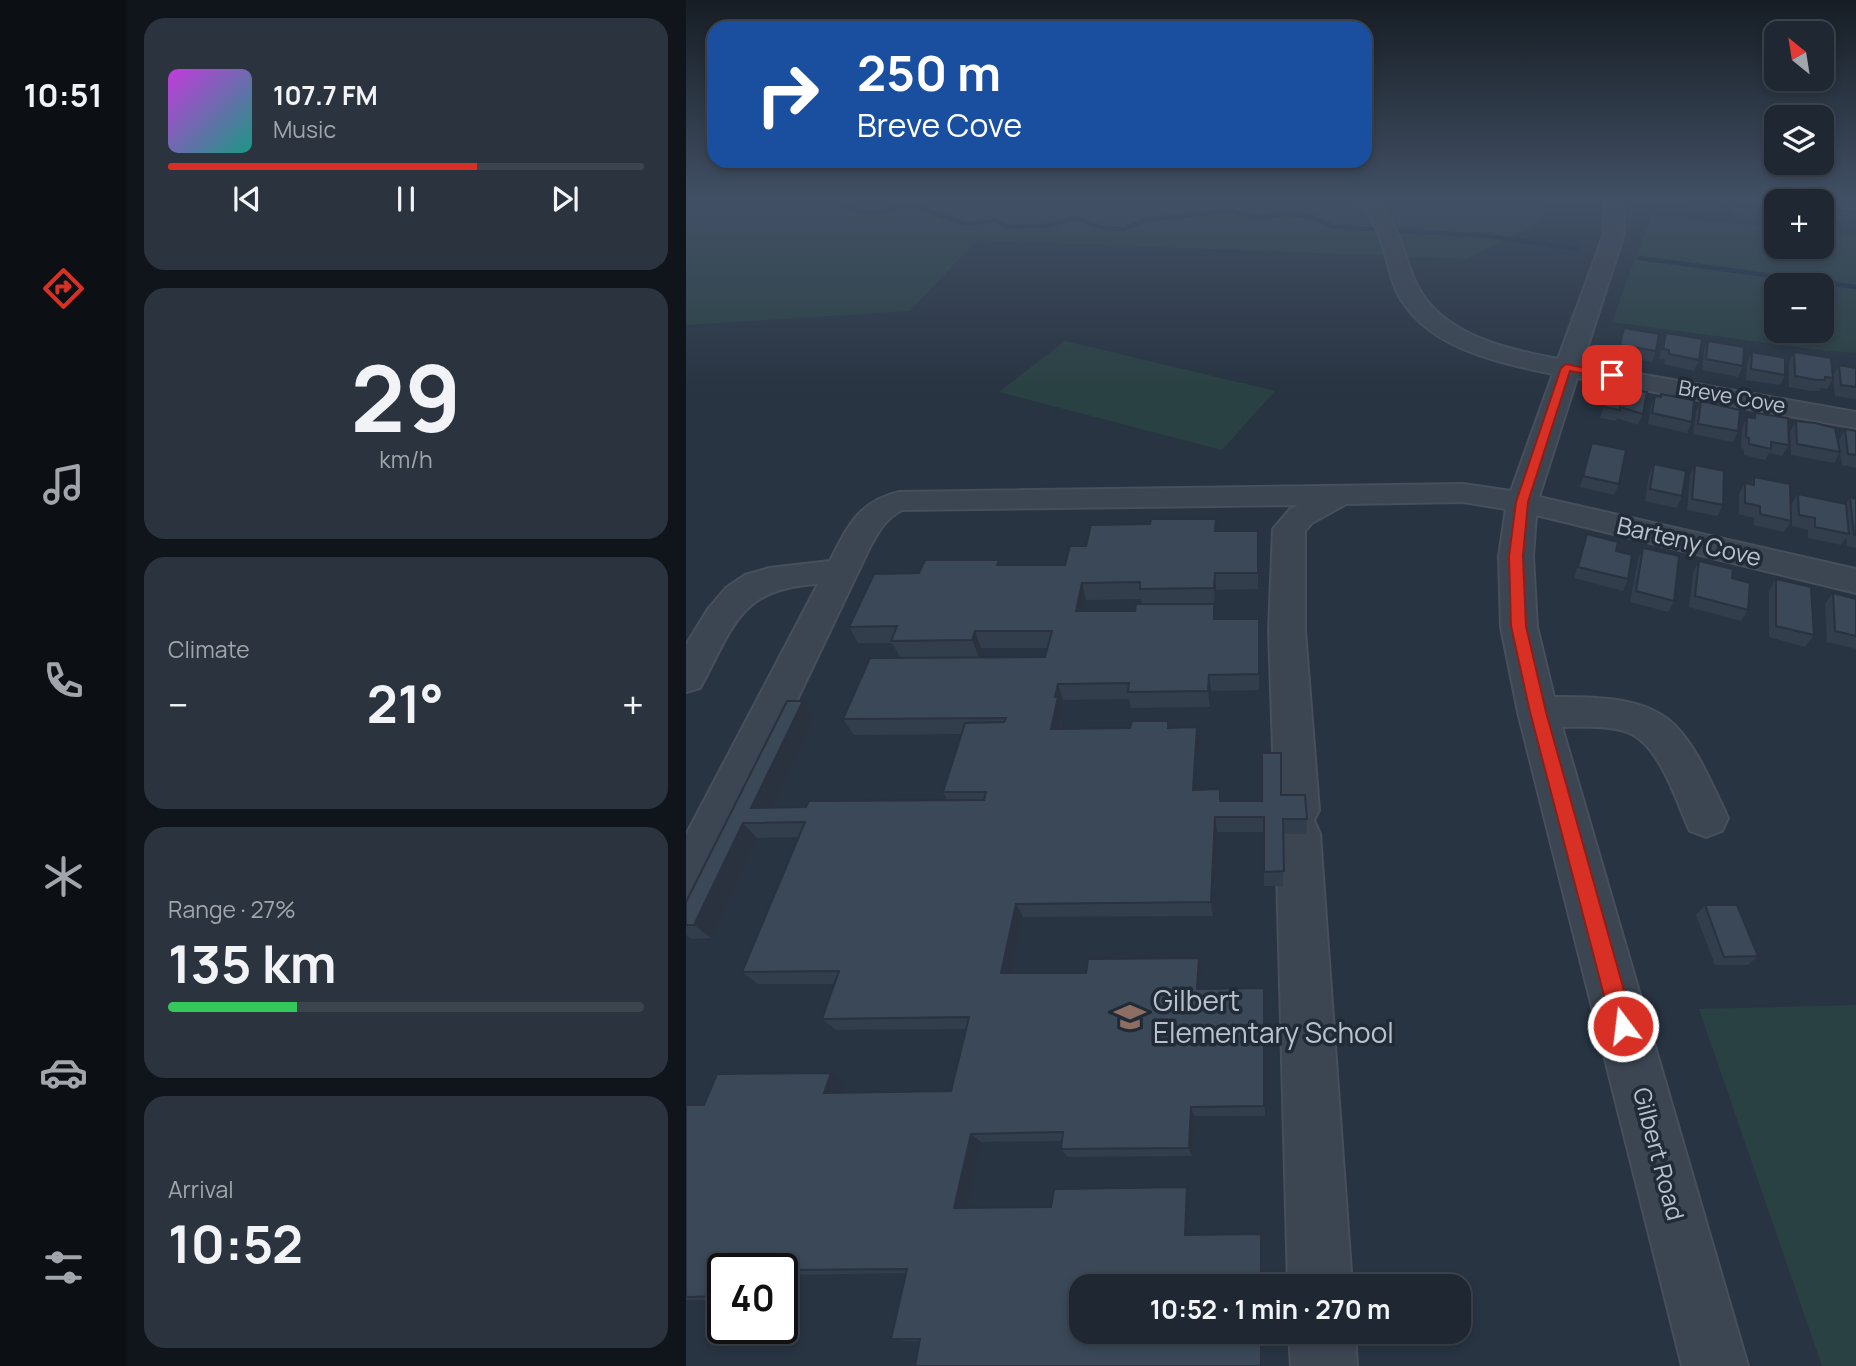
<!DOCTYPE html>
<html lang="en">
<head>
<meta charset="utf-8">
<style>
  :root { --surface:#1e2732; --page:#2b333e; --text:#f1f3f6; --muted:#a1a5ac; --line:#3c444d; --accent:#d93025 }
  body { margin:0; font-family:Manrope,sans-serif; background:var(--page); color:var(--text); height:100vh; display:flex; flex-direction:column; font-size:26px; white-space:nowrap }
  * { box-sizing:border-box; margin:0 }
  p { font-size:23px; color:var(--muted) }
  .icon { flex:none; width:38px; height:38px; fill:none; stroke:currentColor; stroke-width:2; stroke-linecap:round; stroke-linejoin:round }
  .map { position:relative; flex:1; overflow:hidden }
  .side { display:flex; flex-direction:column; gap:18px; padding:18px; background:#10151c; width:560px }
  .side>* { flex:none }
  .top-card { position:absolute; left:21px; top:21px; width:665px; height:147px; border-radius:21px; box-shadow:0 4px 10px #0003,0 0 0 2px var(--line); background:#1a4fa0; color:#fff; overflow:hidden }
  .needle { width:46px; rotate:330deg }
  .fabs { position:absolute; left:1078px; top:21px; display:grid; gap:14px }
  .fabs a { display:grid; place-items:center; width:70px; height:70px; border-radius:14px; background:var(--surface); box-shadow:0 4px 10px #0003,0 0 0 2px var(--line); font-size:35px }
  .speed { position:absolute; left:21px; top:1253px; display:flex; gap:14px; font-size:35px; font-weight:700; text-align:center }
  .speed>* { display:grid; place-content:center; width:91px; height:91px; border-radius:50%; background:var(--surface); box-shadow:0 4px 10px #0003,0 0 0 2px var(--line); line-height:1 }
  .speed .limit { border:4px solid #111; border-radius:10px; background:#fff; color:#111 }
  .pin { position:absolute; display:grid; place-items:center; width:60px; height:60px; color:#fff; margin:-30px; border-radius:14px; box-shadow:0 4px 10px #0006 }
  .me { position:absolute; width:77px; margin:-38px; rotate:345deg; stroke-linejoin:round; filter:drop-shadow(0 0 5px #0008) }
  .turn { display:flex; align-items:center; gap:24px; height:147px; padding:0 35px; font-size:32px }
  .turn .icon { width:91px; height:91px; stroke-width:2.5 }
  .turn b { display:block; font-size:49px; line-height:60px }
  .big { font-size:52px; font-weight:700; line-height:1.1 }
  .side .card { flex:1; display:flex; flex-direction:column; justify-content:center; gap:10px; min-width:0; padding:0 24px; border-radius:21px; background:var(--page) }
  .side .dial { align-items:center; gap:0 }
  .dial b { font-size:91px; line-height:1 }
  .song { display:flex; align-items:center; gap:21px }
  .cover { width:84px; height:84px; border-radius:10px; background:linear-gradient(135deg,hsl(290 70% 55%),hsl(170 70% 35%)) }
  .played { height:7px; border-radius:4px; background:linear-gradient(90deg,var(--accent) 65%,var(--line) 65%) }
  .keys { display:flex; justify-content:space-around; direction:ltr }
  .heat { display:flex; justify-content:space-between; align-items:center; font-size:38px; direction:ltr }
  .charge { height:10px; border-radius:5px; background:linear-gradient(90deg,#34c759 27%,var(--line) 0) }
  .trip { position:absolute; left:383px; top:1274px; width:402px; height:70px; border-radius:21px; background:var(--surface); box-shadow:0 4px 10px #0003,0 0 0 2px var(--line); font-weight:700; line-height:70px; text-align:center }
  main { display:flex; flex:1; min-height:0 }
  .tab-bar { display:flex; flex-direction:column; width:126px; justify-content:space-around; align-items:center; background:#0c1014; color:var(--muted) }
  .tab-bar .icon { width:49px; height:49px }
  .tab-bar .active { color:var(--accent) }
  .tab-bar b { font-size:32px; color:var(--text) }
  .map>svg:first-child { display:block }
</style>
</head>
<body>
<main>
<nav class="tab-bar">
<b>10:51</b>
<svg class="icon active" aria-label="directions" viewBox="0 0 24 24"><path d="M12 3l9 9-9 9-9-9zM9 14v-3h6M13 9l2 2-2 2"/></svg>
<svg class="icon" aria-label="music" viewBox="0 0 24 24"><path d="M9 18V5l10-2v13"/><circle cx="6" cy="18" r="3"/><circle cx="16" cy="16" r="3"/></svg>
<svg class="icon" aria-label="phone" viewBox="0 0 24 24"><path d="M5 4h4l2 5-3 2q2 4 5 5l2-3 5 2v4C11 20 4 13 5 4z"/></svg>
<svg class="icon" aria-label="climate" viewBox="0 0 24 24"><path d="M12 3v18M4 7l16 10M4 17L20 7"/></svg>
<svg class="icon" aria-label="car" viewBox="0 0 24 24"><path d="M5 17H2v-5l4-1 3-4h7l3 4 3 1v5h-3M9 17h6M6 11h13"/><circle cx="7" cy="17" r="2"/><circle cx="17" cy="17" r="2"/></svg>
<svg class="icon" aria-label="filters" viewBox="0 0 24 24"><path d="M4 7h16M4 17h16"/><circle cx="9" cy="7" r="2"/><circle cx="15" cy="17" r="2"/></svg>
</nav>
<section class="side">
<div class="card">
<div class="song"><i class="cover"></i><div><b>107.7 FM</b><p>Music</p></div></div>
<div class="played"></div>
<div class="keys"><svg class="icon" aria-label="previous" viewBox="0 0 24 24"><path d="M18 5L8 12l10 7zM5 5v14"/></svg><svg class="icon" aria-label="pause" viewBox="0 0 24 24"><path d="M8 5v14M16 5v14"/></svg><svg class="icon" aria-label="next" viewBox="0 0 24 24"><path d="M6 5l10 7-10 7zM19 5v14"/></svg></div>
</div>
<div class="card dial"><b>29</b><p>km/h</p></div>
<div class="card"><p>Climate</p>
<div class="heat"><a>−</a><b class="big">21°</b><a>+</a></div>
</div>
<div class="card"><p>Range · 27%</p><b class="big">135 km</b><div class="charge"></div></div>
<div class="card"><p>Arrival</p><b class="big">10:52</b></div>
</section>
<div class="map">
<svg width="1170" height="1366" viewBox="0 0 1170 1366">
  <rect width="100%" height="100%" fill="#283442"/>
  <g fill="#2a4143" fill-rule="evenodd">
    <polygon points="0,198 841,198 862,201 855,222 781,259 291,240 224,311 0,325"/>
    <path d="M 965,215 L 1090,228 L 1090,247 L 1136,247 L 1136,233 L 1170,236 L 1170,353 L 1141,351 L 926,322 ZM 1090,285 L 1136,285 L 1136,331 L 1090,331 Z"/>
    <polygon points="379,341 589,391 536,450 313,392"/>
    <polygon points="1170,1005 1170,1366 1136,1366 1013,1009"/>
  </g>
  <g fill="none" stroke-linecap="round" stroke-linejoin="round">
    <g stroke="#1b2c41" stroke-width="4.5">
      <polyline points="135,198 175,212 190,213 224,205 280,224 310,220 322,227 358,226 389,218 417,228 438,229 460,220 539,211 574,217 599,214 624,216 647,227 687,229"/>
      <polyline points="712,231 802,236 892,249"/>
      <polyline points="953,258 1170,287"/>
    </g>
    <defs>
      <g id="minor">
        <path d="M 668,198 L 688,198 C 710,219 716,247 726,274 C 748,334 816,348 872,359 L 918,234 L 919,198 L 937,198 L 938,234 L 896,364 L 1170,412 L 1170,428 L 891,378 L 853,497 L 1170,569 L 1170,593 L 850,515 L 847,556 L 851,627 L 868,697 C 985,696 995,716 1042,818 L 1036,831 L 1020,837 L 1004,831 C 990,802 975,745 941,732 C 922,725 897,727 876,727 L 1062,1366 L 996,1366 L 832,712 L 815,627 L 813,556 L 820,509 L 777,502 L 660,504 L 626,523 L 619,531 L 619,631 L 633,810 L 628,820 L 634,834 L 666,1286 L 602,1286 L 590,834 L 595,822 L 589,810 L 583,631 L 587,529 L 604,509 L 612,505 L 216,510 C 199,519 193,531 184,547 L 17,897 L 0,903 L 0,835 L 132,584 C 53,588 48,626 14,688 L 0,692 L 0,645 L 22,609 L 40,588 L 59,575 L 83,568 L 144,561 C 162,526 172,502 213,492 L 777,484 L 825,491 L 867,374 C 811,362 737,348 710,290 C 701,269 699,245 688,223 C 683,213 674,207 668,198 Z"/>
        <polygon points="1150,198 1170,198 1170,205 1153,202"/>
        <polygon points="603,1332 669,1332 671,1366 605,1366"/>
      </g>
    </defs>
    <use href="#minor" stroke="#464f5b" stroke-width="4"/>
    <use href="#minor" fill="#3c4652" fill-rule="evenodd"/>
  </g>
  <g fill="#323e4c" fill-rule="evenodd">
    <polygon points="972,198 1000,198 998,206 972,203"/>
    <polygon points="1004,198 1035,198 1036,201 1032,210 1005,208"/>
    <polygon points="1047,198 1071,198 1074,208 1070,217 1047,215 1045,204"/>
    <polygon points="1076,198 1106,198 1107,201 1108,198 1137,198 1139,204 1142,199 1170,202 1170,221 1143,219 1140,213 1137,218 1136,218 1136,201 1090,201 1090,217 1079,216 1074,201"/>
    <polygon points="938,328 970,351 966,362 931,355"/>
    <polygon points="980,333 1013,360 1008,371 978,364 979,360 973,359 977,344"/>
    <polygon points="1022,341 1057,366 1052,377 1016,370 1018,351"/>
    <polygon points="1066,352 1099,375 1094,385 1060,380 1061,363"/>
    <polygon points="1108,352 1147,378 1141,389 1135,388 1133,391 1124,391 1103,387 1103,363"/>
    <polygon points="1153,365 1170,368 1170,399 1149,396 1147,376"/>
    <polygon points="924,385 957,414 952,425 931,418 930,421 914,418"/>
    <polygon points="975,394 1006,422 1001,433 962,424 965,406 969,396 974,397"/>
    <polygon points="1015,401 1052,431 1047,442 1007,434 1010,412"/>
    <polygon points="1069,413 1103,445 1096,456 1083,453 1079,460 1058,455 1058,449 1055,448 1056,428 1061,417 1067,418"/>
    <polygon points="1110,421 1154,450 1153,440 1159,429 1170,431 1170,468 1156,465 1154,452 1148,463 1105,455 1104,432"/>
    <polygon points="906,443 933,484 928,495 894,487"/>
    <polygon points="968,464 996,496 991,508 959,501 963,475"/>
    <polygon points="1009,465 1037,505 1031,516 1001,510 1004,476"/>
    <polygon points="1068,477 1105,521 1098,532 1068,525 1068,518 1053,514 1053,494 1059,483 1065,484"/>
    <polygon points="1112,494 1160,504 1164,497 1170,499 1170,548 1161,546 1160,538 1155,545 1122,538 1122,530 1106,526 1105,505"/>
    <path d="M 530,531 L 572,531 L 572,589 L 530,590 L 528,605 L 529,619 L 573,619 L 573,690 L 525,691 L 524,707 L 445,708 L 443,699 L 377,700 L 375,709 L 377,713 L 374,729 L 444,728 L 482,721 L 483,728 L 513,743 L 510,790 L 535,801 L 576,801 L 595,795 L 621,819 L 620,834 L 597,834 L 597,886 L 578,886 L 578,832 L 531,832 L 527,916 L 337,917 L 326,973 L 515,971 L 514,989 L 578,988 L 579,1116 L 508,1116 L 506,1156 L 382,1157 L 375,1149 L 376,1141 L 295,1142 L 281,1208 L 365,1207 L 504,1194 L 502,1235 L 234,1341 L 220,1341 L 205,1339 L 220,1273 L 103,1275 L 96,1298 L 96,1269 L 37,1269 L 37,1300 L 0,1300 L 0,1105 L 18,1105 L 159,1083 L 156,1092 L 265,1091 L 280,1029 L 150,1030 L 136,1019 L 148,984 L 72,984 L 56,972 L 113,837 L 71,838 L 25,938 L 6,939 L 0,935 L 0,902 L 117,701 L 128,717 L 86,808 L 120,807 L 261,800 L 257,792 L 275,734 L 168,735 L 157,719 L 359,657 L 362,648 L 295,648 L 293,657 L 214,657 L 206,643 L 172,643 L 163,627 L 233,573 L 315,565 L 379,565 L 400,546 ZM 455,599 L 456,604 L 449,611 L 398,611 L 400,600 Z"/>
    <polygon points="901,534 930,551 942,579 937,591 888,578"/>
    <polygon points="957,548 988,601 982,612 944,602 952,559"/>
    <polygon points="1013,561 1046,578 1062,610 1055,621 1003,607 1007,573"/>
    <polygon points="1090,579 1128,635 1119,647 1083,637 1083,591"/>
    <polygon points="1147,593 1170,599 1170,649 1141,642 1139,604"/>
    <polygon points="1019,905 1072,956 1062,965 1029,965 1010,915"/>
  </g>
  <g fill="#29323e">
    <polygon points="529,573 530,590 529,605 528,588"/>
    <polygon points="396,583 400,600 394,628 390,611"/>
    <polygon points="289,631 295,648 293,657 286,640"/>
    <polygon points="523,675 525,691 524,707 522,691"/>
    <polygon points="372,684 377,700 375,709 377,713 370,745 365,729"/>
    <polygon points="117,701 128,717 79,823 65,808"/>
    <polygon points="511,727 513,743 509,805 507,790"/>
    <polygon points="529,817 531,832 527,916 525,902"/>
    <polygon points="57,823 71,838 25,938 8,925"/>
    <polygon points="330,904 337,917 323,986 315,973"/>
    <polygon points="513,958 515,971 514,1001 511,989"/>
    <polygon points="145,1073 159,1083 153,1102 138,1093"/>
    <polygon points="505,1107 508,1116 506,1156 503,1148"/>
    <polygon points="285,1134 295,1142 280,1215 268,1208"/>
    <polygon points="501,1187 504,1194 502,1240 499,1235"/>
    <polygon points="96,1273 103,1275 96,1298"/>
  </g>
  <g fill="#3a4858" stroke="#29323e" stroke-width="2">
    <polygon points="1009,198 1035,198 1036,201 1009,199"/>
    <polygon points="1049,198 1071,198 1074,208 1051,206"/>
    <polygon points="1080,198 1106,198 1107,201 1090,201 1090,208 1083,207"/>
    <polygon points="1110,198 1137,198 1142,209 1136,208 1136,201 1111,201"/>
    <polygon points="1142,199 1170,201 1170,212 1147,210"/>
    <polygon points="938,328 973,334 970,351 934,345"/>
    <polygon points="980,333 1016,339 1013,360 983,354 983,350 977,349"/>
    <polygon points="1022,341 1058,347 1057,366 1020,359"/>
    <polygon points="1066,352 1099,358 1099,375 1065,369"/>
    <polygon points="1108,352 1145,358 1147,378 1139,377 1139,380 1130,380 1109,376"/>
    <polygon points="1153,365 1170,368 1170,387 1155,385"/>
    <polygon points="924,385 961,392 957,414 934,407 934,410 918,407"/>
    <polygon points="975,394 1008,400 1006,422 966,413 969,396 975,397"/>
    <polygon points="1015,401 1054,410 1052,431 1012,424"/>
    <polygon points="1069,413 1102,418 1103,445 1085,442 1085,449 1063,444 1063,438 1060,437 1061,417 1069,418"/>
    <polygon points="1110,421 1129,423 1149,428 1154,452 1111,444"/>
    <polygon points="1159,429 1170,431 1170,455 1162,454"/>
    <polygon points="906,443 940,450 933,484 897,476"/>
    <polygon points="968,464 1000,471 996,496 964,489"/>
    <polygon points="1009,465 1038,471 1037,505 1006,499"/>
    <polygon points="1068,477 1104,484 1105,521 1074,514 1074,506 1059,503 1059,483 1068,485"/>
    <polygon points="1112,494 1160,504 1163,534 1129,527 1129,518 1113,515"/>
    <polygon points="1164,497 1170,499 1170,535 1168,535"/>
    <polygon points="465,519 530,519 529,531 572,531 572,573 529,573 528,588 454,589 454,582 396,583 390,611 449,611 450,604 528,604 528,619 573,619 573,674 523,675 522,691 442,692 443,683 372,684 369,697 372,697 365,729 444,728 446,721 482,721 482,728 511,727 507,790 534,789 534,801 576,801 576,753 595,753 595,795 619,795 621,819 597,819 598,871 578,872 578,817 529,817 525,902 330,904 315,973 400,973 402,959 513,958 511,989 578,988 578,1106 505,1107 503,1148 375,1149 377,1132 285,1134 268,1208 365,1207 368,1189 501,1187 499,1235 575,1234 575,1286 396,1286 396,1332 575,1332 575,1366 229,1366 234,1339 205,1339 221,1269 96,1270 96,1269 37,1269 37,1296 0,1297 0,1105 18,1105 31,1074 145,1073 138,1093 265,1091 283,1017 136,1019 153,971 56,972 119,822 57,823 8,925 0,925 0,902 101,701 117,701 65,808 120,807 123,801 298,800 300,792 257,792 279,723 318,722 320,718 157,719 184,658 359,657 366,631 289,631 286,640 205,641 211,626 163,627 188,574 233,573 239,560 313,560 311,565 379,565 384,546 400,546 405,525 464,524"/>
    <polygon points="901,534 932,542 930,551 946,555 942,579 892,567"/>
    <polygon points="957,548 993,556 988,601 950,591"/>
    <polygon points="1013,561 1047,569 1046,578 1064,583 1062,610 1009,596"/>
    <polygon points="1090,579 1125,587 1128,635 1090,626"/>
    <polygon points="1147,593 1170,599 1170,636 1149,631"/>
    <polygon points="1019,905 1051,905 1072,956 1038,957"/>
  </g>
  <linearGradient id="sky" x2="0" y2="1"><stop stop-color="#161d24"/><stop offset="0.51" stop-color="#425065"/><stop offset="1" stop-color="#425065" stop-opacity="0"/></linearGradient>
  <rect width="1170" height="389" fill="url(#sky)"/>
  <polygon fill="#d93025" stroke="#8d1f18" stroke-width="2" points="880,364 931,375 926,379 884,371 842,502 837,556 840,626 860,712 948,1026 944,1034 937,1037 929,1034 926,1026 844,712 825,626 823,556 830,502 875,368"/>
  <defs>
    <symbol id="school-bare" viewBox="-9 -9 18 18"><path d="M0-5L7-2L0 1L-7-2ZM-4 1L0 2.5L4 1V4Q0 6-4 4Z" fill="#8d6e63" stroke="#212b37" stroke-width="2.5" paint-order="stroke"/></symbol>
  </defs>
  <g fill-rule="evenodd">
    <use href="#school-bare" x="422" y="995" width="44" height="44"/>
  </g>
  <g text-anchor="middle" stroke-width="7" stroke-linejoin="round" paint-order="stroke">
    <g font-size="21" fill="#b9c1cc" stroke="#212b37">
      <text transform="translate(1046 397) rotate(10)" y="7">Breve Cove</text>
    </g>
    <g font-size="24" fill="#b9c1cc" stroke="#212b37">
      <text transform="translate(1003 542) rotate(13)" y="8">Barteny Cove</text>
      <text transform="translate(972 1154) rotate(75)" y="8">Gilbert Road</text>
    </g>
    <g font-size="28" fill="#b9c1cc" stroke="#212b37" text-anchor="start">
      <text x="467" y="1011">Gilbert<tspan x="467" dy="32">Elementary School</tspan></text>
    </g>
  </g>
</svg>
<div class="fabs">
<a><svg class="needle" viewBox="-14 -14 28 28"><path d="M0-13l5 13h-10z" fill="#e53935"/><path d="M0 13l5-13h-10z" fill="#a1a5ac"/></svg></a>
<a><svg class="icon" aria-label="layers" viewBox="0 0 24 24"><path d="M12 4l9 5-9 5-9-5zM3 14l9 5 9-5"/></svg></a>
<a>+</a>
<a>−</a>
</div>
<div class="speed"><div class="limit">40</div></div>
<div class="pin" style="left:926px;top:375px;background:#d93025"><svg class="icon" aria-label="arrive" viewBox="0 0 24 24"><path d="M6 21V4h12l-3 4 3 4H6"/></svg></div>
<svg class="me" style="left:937px;top:1026px" viewBox="-20 -20 40 40"><circle r="17" fill="#d93025" stroke="#fff" stroke-width="3"/><path d="M0-11L8 9 0 5-8 9z" fill="#fff"/></svg>
<div class="trip">10:52 · 1 min · 270 m</div>
<div class="top-card">
<div class="turn"><svg class="icon" aria-label="right" viewBox="0 0 24 24"><path d="M7 20v-9h11M14 6l5 5-5 5"/></svg><div><b>250 m</b>Breve Cove</div></div>
</div>
</div>
</main>
</body>
</html>
